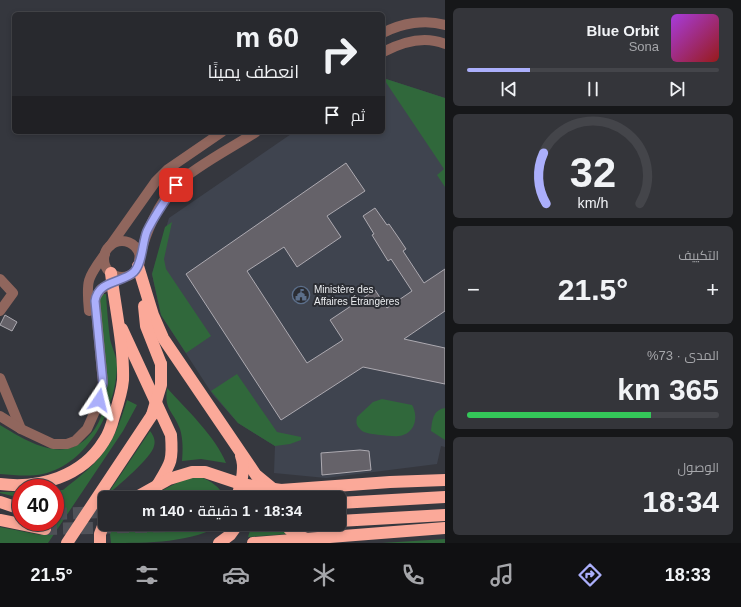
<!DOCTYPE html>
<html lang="ar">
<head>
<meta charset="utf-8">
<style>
  :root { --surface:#28292e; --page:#34353a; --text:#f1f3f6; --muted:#a5a6aa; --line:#44454a; --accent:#abaffb }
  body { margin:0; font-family:Helvetica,Cairo,sans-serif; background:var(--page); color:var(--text); direction:rtl; height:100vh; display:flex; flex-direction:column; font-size:15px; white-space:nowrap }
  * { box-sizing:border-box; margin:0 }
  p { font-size:13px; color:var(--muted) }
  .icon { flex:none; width:22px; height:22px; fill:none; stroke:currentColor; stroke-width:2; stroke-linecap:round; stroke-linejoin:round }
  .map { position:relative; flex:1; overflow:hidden; direction:ltr }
  .drawer { display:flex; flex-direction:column; gap:8px; padding:8px; background:#161719; width:296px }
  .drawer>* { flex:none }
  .top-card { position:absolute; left:12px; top:12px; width:373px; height:122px; border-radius:6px; box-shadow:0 2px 6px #0003,0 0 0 1px var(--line); direction:rtl; background:#28292e; color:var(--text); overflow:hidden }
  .speed { position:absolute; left:12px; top:479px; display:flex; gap:8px; font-size:20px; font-weight:700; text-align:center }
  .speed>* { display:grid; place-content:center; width:52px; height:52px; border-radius:50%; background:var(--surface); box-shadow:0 2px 6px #0003,0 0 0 1px var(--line); line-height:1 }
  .speed .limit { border:6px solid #d22; background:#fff; color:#111 }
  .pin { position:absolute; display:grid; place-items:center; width:34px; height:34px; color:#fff; margin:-17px; border-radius:8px; box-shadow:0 2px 6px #0006 }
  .me { position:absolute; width:44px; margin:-22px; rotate:10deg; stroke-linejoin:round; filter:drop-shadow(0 0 3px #0008) }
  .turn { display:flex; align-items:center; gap:14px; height:84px; padding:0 20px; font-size:18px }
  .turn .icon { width:52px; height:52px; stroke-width:2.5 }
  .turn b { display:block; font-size:28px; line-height:34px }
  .then { display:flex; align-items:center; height:38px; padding:0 20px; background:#0003; gap:8px; font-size:15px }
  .big { font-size:30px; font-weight:600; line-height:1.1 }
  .drawer .card { flex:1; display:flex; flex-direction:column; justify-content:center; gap:6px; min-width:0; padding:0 14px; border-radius:6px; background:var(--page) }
  .drawer .dial { align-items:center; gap:0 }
  .dial svg { height:104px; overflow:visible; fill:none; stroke:var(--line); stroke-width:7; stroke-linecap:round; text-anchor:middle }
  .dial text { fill:var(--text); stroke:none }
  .song { display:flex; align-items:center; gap:12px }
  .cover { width:48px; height:48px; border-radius:6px; background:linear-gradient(135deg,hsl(280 70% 55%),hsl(0 70% 35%)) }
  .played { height:4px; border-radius:2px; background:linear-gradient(90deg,var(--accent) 25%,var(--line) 25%) }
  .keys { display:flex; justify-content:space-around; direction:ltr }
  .heat { display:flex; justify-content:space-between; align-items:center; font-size:22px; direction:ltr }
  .charge { height:6px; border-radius:3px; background:linear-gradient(90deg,#34c759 73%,var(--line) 0) }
  .trip { position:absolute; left:98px; top:491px; width:248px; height:40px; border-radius:6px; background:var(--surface); box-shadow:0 2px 6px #0003,0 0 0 1px var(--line); font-weight:600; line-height:40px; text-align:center; direction:rtl }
  .menu { display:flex; height:64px; justify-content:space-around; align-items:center; background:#101012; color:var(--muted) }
  .menu .icon { width:28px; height:28px }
  .menu .active { color:var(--accent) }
  .menu b { font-size:18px; color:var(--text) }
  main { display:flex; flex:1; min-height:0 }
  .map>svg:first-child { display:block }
</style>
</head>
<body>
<main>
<section class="drawer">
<div class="card">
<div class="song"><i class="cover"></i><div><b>Blue Orbit</b><p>Sona</p></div></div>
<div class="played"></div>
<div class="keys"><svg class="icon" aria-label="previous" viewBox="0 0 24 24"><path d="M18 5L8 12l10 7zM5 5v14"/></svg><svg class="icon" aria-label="pause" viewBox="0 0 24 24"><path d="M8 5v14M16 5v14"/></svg><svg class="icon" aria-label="next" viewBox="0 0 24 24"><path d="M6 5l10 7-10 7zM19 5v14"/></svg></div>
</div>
<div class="card dial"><svg viewBox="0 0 100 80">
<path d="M14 69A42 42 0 1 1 86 69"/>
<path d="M14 69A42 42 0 0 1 12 30" stroke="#abaffb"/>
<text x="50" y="56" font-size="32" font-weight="700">32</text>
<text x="50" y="72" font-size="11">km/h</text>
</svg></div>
<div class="card"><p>التكييف</p>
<div class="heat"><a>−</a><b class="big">21.5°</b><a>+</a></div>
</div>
<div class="card"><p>المدى · 73%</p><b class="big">365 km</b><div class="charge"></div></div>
<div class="card"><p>الوصول</p><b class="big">18:34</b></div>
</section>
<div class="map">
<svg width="445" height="543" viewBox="0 0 445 543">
  <rect width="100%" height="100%" fill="#35373e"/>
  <polygon fill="#3f444f" points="383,78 445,98 445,447 441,446 437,464 326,478 274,473 275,446 238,423 213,395 161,315 152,274 169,218 294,132 383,132"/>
  <g fill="#30683b">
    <polygon points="383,78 445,98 445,187 437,175 444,169"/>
    <polygon points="172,222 164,259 166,269 211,336 186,353 161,315 152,274 165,227"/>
    <path d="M 101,294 L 106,294 C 107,309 108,324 110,339 C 112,348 117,357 117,366 C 116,409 88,464 43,474 C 29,477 14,475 0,474 L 0,425 C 25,440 60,463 86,439 C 123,406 94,350 97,308 C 97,304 100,298 101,294 Z"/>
    <polygon points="237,374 277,432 301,437 301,440 290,444 275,446 238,423 211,391"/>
    <path d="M 167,388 C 186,409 216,437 226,463 L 201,459 L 182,461 C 183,450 183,439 180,429 C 173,410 164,411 167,388 Z"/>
    <path d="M 382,399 L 412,405 C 419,417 415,434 399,436 C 393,437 386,435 380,435 C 374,434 364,434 360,429 C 356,425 356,422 357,417 L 373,402 Z"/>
    <path d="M 127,400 L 137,405 L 123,431 L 48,543 L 0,543 L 0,527 L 41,535 L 43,522 L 55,522 L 55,490 L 63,490 C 79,477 97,464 108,446 C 117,432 122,416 127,400 Z"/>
    <path d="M 445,408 L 445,440 L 431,431 C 432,420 433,410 445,408 Z"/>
    <path d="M 150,431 C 153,435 156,440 154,446 C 152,457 117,487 107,495 Z"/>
    <path d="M 200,477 C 212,481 219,487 226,498 L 148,498 L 186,478 Z"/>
    <polygon points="0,492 21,492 21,498 0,493"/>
    <polygon points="254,494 284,497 255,498"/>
    <path d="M 112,524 L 222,524 C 194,543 146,543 111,543 L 110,534 Z"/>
    <polygon points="252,524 280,524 287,534 248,537"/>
    <polygon points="445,539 445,543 382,543"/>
  </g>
  <g fill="#656269" stroke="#adaab1">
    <polygon points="346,163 365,191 327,216 341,237 297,267 284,247 247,271 307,363 343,340 330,320 375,290 387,308 412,291 391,259 388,261 372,235 374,234 363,216 375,208 387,225 389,224 398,237 406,249 403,251 424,283 445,269 445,311 404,339 445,348 445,384 363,367 281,420 186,274"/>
    <polygon points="5,315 17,322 12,331 0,325"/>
    <polygon points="360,450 369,451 371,470 322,475 321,453"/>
  </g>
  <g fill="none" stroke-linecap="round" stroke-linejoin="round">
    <g stroke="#505259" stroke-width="12" stroke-dasharray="12 6" stroke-linecap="butt">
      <polyline points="55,514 105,512"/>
      <polyline points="45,529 264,524"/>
    </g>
    <g stroke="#90665d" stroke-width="10">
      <path d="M 383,33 C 401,23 426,19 445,25"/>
      <path d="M 383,52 C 402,42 424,35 445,44"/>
      <circle cx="122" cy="259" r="18"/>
      <polyline points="110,246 156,181 168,169 222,132"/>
      <path d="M 139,260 C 145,234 158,203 177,184 C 196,166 233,147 256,132"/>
      <polyline points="0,279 13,293 0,311"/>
      <path d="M 89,311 C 86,281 87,278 105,254"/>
      <polyline points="0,378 21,429"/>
      <polyline points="0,416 21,429 53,444 67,444 75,441 87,429 96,409 103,383 95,298 101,289 123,277"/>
    </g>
    <g stroke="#fba999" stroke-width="12">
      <polyline points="138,266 153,315 163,338 256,475 273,489"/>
      <polyline points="144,306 146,326 161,364"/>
      <path d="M 122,329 L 171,435 C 173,461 171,463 158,484"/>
      <path d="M 0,484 C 39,489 82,477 104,441 C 109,434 112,424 114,416 C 118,404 122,392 123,380 C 124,346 115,307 111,273"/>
      <path d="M 237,497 C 241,485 246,468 241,456"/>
      <polyline points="135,498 169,479 192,472 205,472 241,484 281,490 390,482 445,480"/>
      <polyline points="0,502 21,509"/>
      <polyline points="339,503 445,497"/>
      <polyline points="0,520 45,529"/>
      <polyline points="339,521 445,515"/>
      <path d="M 286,524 C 289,532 299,536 307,539"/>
      <polyline points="67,543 152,415"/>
      <polyline points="100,543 100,534 105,521"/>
      <polyline points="219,543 230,535 238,524"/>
      <polyline points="253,543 445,528"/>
    </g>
    <polyline stroke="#fba999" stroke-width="12" points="152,415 161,385 161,364"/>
  </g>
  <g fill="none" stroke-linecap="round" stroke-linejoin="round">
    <defs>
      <path id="route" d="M 99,400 L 103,383 L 95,301 C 98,280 123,283 134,272 C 143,262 142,243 147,231 C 155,215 166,199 176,185"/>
    </defs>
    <use href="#route" stroke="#6f72a3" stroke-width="10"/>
    <use href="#route" stroke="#abaffb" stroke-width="7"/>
  </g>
  <defs>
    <symbol id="civic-ring" viewBox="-11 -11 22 22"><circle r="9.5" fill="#2b2d33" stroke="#5c6f8a" stroke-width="1.5"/><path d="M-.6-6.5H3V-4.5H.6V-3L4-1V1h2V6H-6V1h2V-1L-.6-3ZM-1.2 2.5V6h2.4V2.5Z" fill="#5c6f8a"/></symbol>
  </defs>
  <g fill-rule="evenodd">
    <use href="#civic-ring" x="291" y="285" width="20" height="20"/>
  </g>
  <g text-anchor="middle" stroke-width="4" stroke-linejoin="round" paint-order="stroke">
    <g font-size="10" fill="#ebedf0" stroke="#2b2d33" text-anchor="start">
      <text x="314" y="293">Ministère des<tspan x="314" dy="12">Affaires Étrangères</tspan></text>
    </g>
  </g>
</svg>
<div class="speed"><div class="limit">40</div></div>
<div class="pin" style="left:176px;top:185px;background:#d93025"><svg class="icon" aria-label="arrive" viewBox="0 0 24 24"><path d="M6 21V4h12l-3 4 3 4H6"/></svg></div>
<svg class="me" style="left:99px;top:400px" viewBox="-20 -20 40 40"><path d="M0-17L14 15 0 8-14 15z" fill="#abaffb" stroke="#fff" stroke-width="4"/></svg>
<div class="trip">18:34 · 1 دقيقة · 140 m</div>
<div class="top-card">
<div class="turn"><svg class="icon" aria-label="right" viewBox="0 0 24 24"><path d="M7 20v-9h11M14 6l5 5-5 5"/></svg><div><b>60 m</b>انعطف يمينًا</div></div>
<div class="then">ثم<svg class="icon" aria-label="arrive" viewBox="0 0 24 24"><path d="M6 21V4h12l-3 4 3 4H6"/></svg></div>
</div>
</div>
</main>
<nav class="menu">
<b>18:33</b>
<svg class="icon active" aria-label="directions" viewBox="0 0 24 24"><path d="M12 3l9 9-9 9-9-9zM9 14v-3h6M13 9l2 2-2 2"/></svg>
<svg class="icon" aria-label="music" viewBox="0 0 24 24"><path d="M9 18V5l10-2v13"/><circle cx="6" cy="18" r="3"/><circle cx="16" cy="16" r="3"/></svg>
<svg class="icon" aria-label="phone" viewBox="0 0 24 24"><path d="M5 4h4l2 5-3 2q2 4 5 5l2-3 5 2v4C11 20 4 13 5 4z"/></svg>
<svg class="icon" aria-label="climate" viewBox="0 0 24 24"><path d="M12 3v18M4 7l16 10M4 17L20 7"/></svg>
<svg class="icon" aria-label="car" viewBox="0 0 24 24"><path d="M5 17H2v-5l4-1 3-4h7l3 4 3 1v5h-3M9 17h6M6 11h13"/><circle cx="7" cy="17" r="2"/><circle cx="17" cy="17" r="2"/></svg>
<svg class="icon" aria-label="filters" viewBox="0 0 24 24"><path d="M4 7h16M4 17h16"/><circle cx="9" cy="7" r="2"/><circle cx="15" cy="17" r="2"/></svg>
<b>21.5°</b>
</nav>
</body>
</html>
